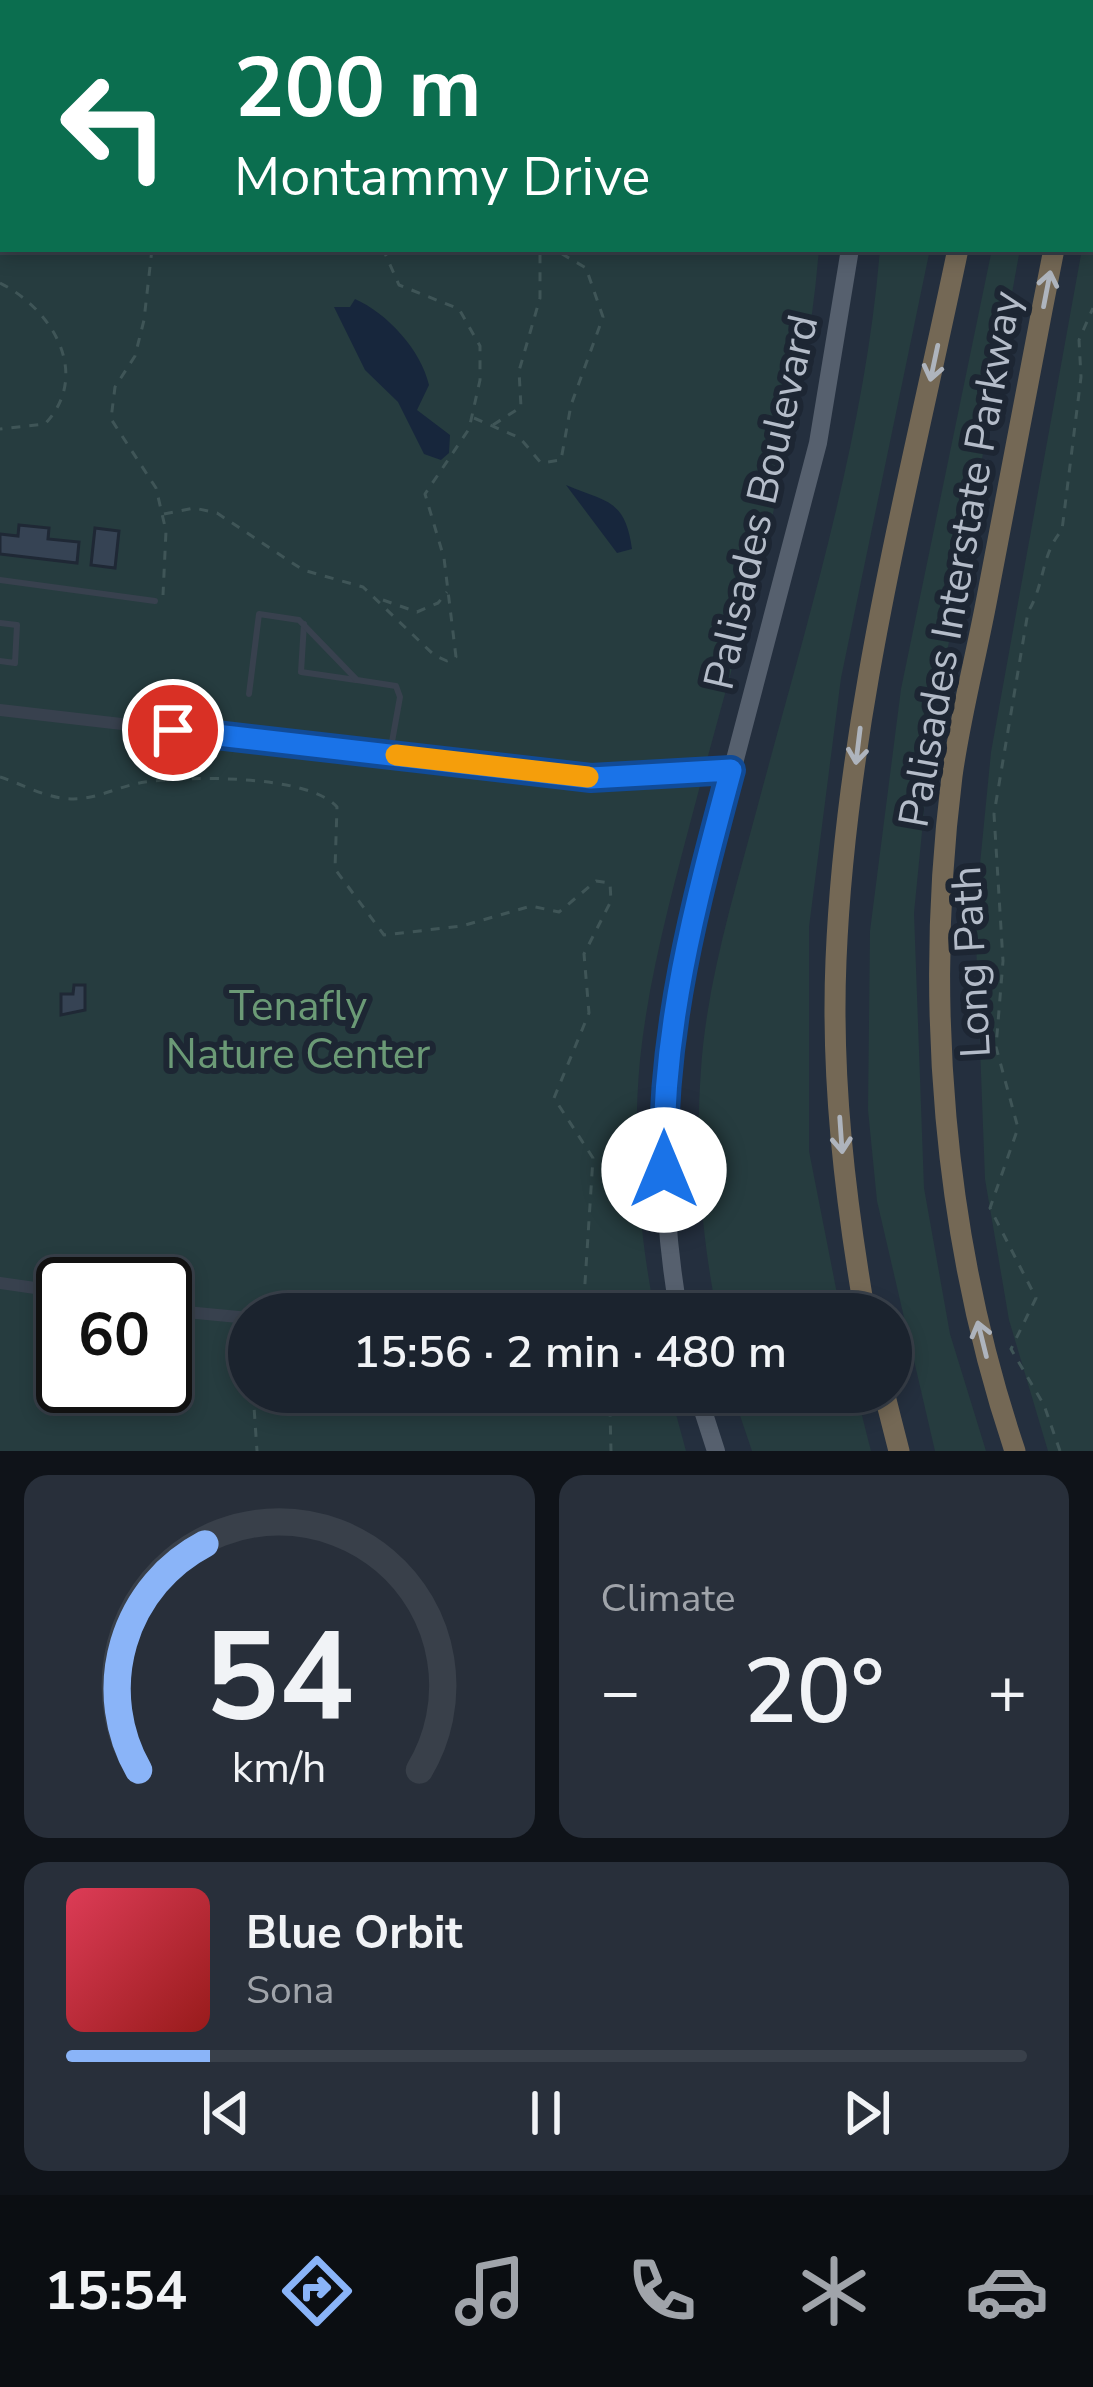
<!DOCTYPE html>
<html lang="en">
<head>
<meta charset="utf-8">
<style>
  :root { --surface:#1b232e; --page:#282f3a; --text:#f1f3f6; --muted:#a0a4aa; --line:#39404a; --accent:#8ab4f8 }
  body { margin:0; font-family:"Nunito Sans",sans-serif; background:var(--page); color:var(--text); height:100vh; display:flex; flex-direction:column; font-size:45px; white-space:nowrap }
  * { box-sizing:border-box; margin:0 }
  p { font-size:39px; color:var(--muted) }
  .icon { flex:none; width:66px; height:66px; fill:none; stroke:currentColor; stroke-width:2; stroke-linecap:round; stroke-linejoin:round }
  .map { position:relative; height:1451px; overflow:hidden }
  .drawer { display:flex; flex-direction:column; gap:24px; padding:24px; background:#0f1319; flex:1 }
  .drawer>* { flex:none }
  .hud { position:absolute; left:0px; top:0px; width:1095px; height:252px; box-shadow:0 6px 18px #0003,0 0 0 3px var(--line); background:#0b6e4f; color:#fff; overflow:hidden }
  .speed { position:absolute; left:36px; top:1257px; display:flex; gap:24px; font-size:60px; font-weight:700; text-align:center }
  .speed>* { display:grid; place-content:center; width:156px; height:156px; border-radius:50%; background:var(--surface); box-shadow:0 6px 18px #0003,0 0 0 3px var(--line); line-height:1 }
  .speed .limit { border:6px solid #111; border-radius:18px; background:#fff; color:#111 }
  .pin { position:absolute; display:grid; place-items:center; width:102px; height:102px; color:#fff; margin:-51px; border:6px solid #fff; border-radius:50%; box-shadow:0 3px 12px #0007 }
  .me { position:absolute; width:132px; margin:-66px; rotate:0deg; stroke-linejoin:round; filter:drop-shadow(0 0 9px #0008) }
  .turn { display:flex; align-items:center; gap:42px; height:252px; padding:0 36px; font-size:54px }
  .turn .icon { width:156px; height:156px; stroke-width:2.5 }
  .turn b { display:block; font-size:84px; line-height:102px }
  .big { font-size:90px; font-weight:600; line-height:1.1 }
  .drawer .card { flex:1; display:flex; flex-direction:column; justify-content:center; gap:18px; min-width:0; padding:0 42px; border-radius:24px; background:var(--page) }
  .drawer .dial { align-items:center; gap:0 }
  .dial svg { height:312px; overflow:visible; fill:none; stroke:var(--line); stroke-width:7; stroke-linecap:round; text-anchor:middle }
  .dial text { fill:var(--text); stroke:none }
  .song { display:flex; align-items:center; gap:36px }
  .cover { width:144px; height:144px; border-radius:18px; background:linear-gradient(135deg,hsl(350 70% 55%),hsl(0 70% 35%)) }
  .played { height:12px; border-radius:6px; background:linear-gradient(90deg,var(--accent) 15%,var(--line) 15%) }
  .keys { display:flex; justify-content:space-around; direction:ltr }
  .heat { display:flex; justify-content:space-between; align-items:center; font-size:66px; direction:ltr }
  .drawer .tiles { flex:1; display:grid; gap:24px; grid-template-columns:1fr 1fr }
  .card:last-child { grid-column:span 2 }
  .trip { position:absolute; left:228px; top:1293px; width:684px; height:120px; border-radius:60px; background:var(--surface); box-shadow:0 6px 18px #0003,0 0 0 3px var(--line); font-weight:600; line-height:120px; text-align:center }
  .tab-bar { display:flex; height:192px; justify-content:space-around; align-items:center; background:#0b0e12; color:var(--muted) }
  .tab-bar .icon { width:84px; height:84px }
  .tab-bar .current { color:var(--accent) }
  .tab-bar b { font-size:54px; color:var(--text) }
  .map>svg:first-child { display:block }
</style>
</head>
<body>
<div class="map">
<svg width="1093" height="1451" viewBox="0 0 1093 1451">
  <rect width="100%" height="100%" fill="#242f3e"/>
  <g fill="#263c3f" fill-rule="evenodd">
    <path d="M 0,0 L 840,0 L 3,3 L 3,249 L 819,249 C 804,435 743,621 696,801 C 674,885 649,973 640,1060 C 632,1144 639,1232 655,1314 L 249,1314 L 249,1392 L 670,1392 L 686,1451 L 0,1451 ZM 63,1284 L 165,1284 L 165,1386 L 63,1386 Z"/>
    <polygon points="1093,188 1093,1451 1048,1451 1009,1320 985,1179 975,915 991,752 1082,249 1092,249"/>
    <path d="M 880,249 L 930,249 L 841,678 L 809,927 L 809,1151 L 841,1314 L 717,1314 C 701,1233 695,1152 701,1069 C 707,979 736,888 759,801 C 807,621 865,436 880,249 Z"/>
    <polygon points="992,249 1020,249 931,741 914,913 924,1188 950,1334 986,1451 935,1451 877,1201 868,1110 870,931 901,689"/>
    <polygon points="732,1392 856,1392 871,1451 752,1451"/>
  </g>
  <g fill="#17263c">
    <path d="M 355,299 C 387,313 421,350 429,385 L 417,410 L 450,435 L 449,453 L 441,460 L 424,454 L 398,402 L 365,370 L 334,307 L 350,307 Z"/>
    <path d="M 566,485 C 604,502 625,497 632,549 L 617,553 Z"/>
  </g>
  <g fill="#364354" stroke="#1f2835" stroke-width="3">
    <polygon points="19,525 49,528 48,539 79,542 77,563 0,554 0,534 18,536"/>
    <polygon points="95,528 119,531 115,568 91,565"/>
    <polygon points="74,985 85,985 85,1010 61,1015 61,994 73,994"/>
  </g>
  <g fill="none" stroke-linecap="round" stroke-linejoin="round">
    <g stroke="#3f5557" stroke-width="3" stroke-dasharray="9 9" stroke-linecap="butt">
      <polyline points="154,3 155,0"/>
      <polyline points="401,3 401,0"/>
      <polyline points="447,3 447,0"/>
      <polyline points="580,3 581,0"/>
      <polyline points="0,26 3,28"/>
      <polyline points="0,219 3,220"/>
      <polyline points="152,249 144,320 135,356 115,387 111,419 156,488 166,531 163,595"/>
      <polyline points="546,249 563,249"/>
      <polyline points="0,251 3,246"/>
      <path d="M 0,283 C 52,309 92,374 45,424 L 0,429"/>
      <polyline points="474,418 520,438 541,463 561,460 571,405 603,317 586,268 557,251"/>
      <polyline points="493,425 521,407 519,371 540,298 540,249"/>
      <polyline points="164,514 194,508 217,513 303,570 363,587 434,655 447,661 456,657 444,558 425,494 469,429 480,380 480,346 459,309 399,285 383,249"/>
      <polyline points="383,600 417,612 438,603 447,592"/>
      <path d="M 0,777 C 19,783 43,796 62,798 C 93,803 116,786 145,782 C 187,776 308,774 337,807 L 335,869 L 384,935 L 462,926 L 531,906 L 559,912 L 596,881 L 610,883 L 611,901 L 584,954 L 589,1013 L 554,1098 L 593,1158 L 583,1314"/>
      <polyline points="248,1333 249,1379"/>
      <polyline points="253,1392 257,1451"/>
      <polyline points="600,1392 610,1411 611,1451"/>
      <path d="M 1060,1451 L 1044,1405 L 1011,1349 L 1036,1298 L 990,1208 L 1018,1128 L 996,1047 L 1003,961 L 994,814 L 1028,612 C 1045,584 1041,554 1062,530 L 1081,377 L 1079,340 L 1093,308"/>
    </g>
    <g stroke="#38414e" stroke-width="6">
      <polyline points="0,580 155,601"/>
      <polyline points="0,623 17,625 15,663 0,661"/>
      <polyline points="304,624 301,672 356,680"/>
      <polyline points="249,694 259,614 299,620 357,680 396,686 400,697 390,753"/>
    </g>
    <g stroke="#38414e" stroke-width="12">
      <polyline points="0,710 591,778 731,770"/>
      <polyline points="0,1283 63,1292"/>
      <polyline points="165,1310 249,1318"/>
    </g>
    <g stroke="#56606e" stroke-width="18">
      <polyline points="871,3 871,0"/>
      <path d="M 679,1314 C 659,1200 660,1087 679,973 L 818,443 L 850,249"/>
      <polyline points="697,1392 716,1451"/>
    </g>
    <g stroke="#746855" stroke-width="21">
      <polyline points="999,3 999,0"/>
      <polyline points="1092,49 1093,43"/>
      <path d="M 865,1314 C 845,1197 831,1079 836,960 C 846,719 909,484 958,249"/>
      <polyline points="884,1392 899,1451"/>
      <path d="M 1015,1451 C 943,1238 924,1000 952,776 C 960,717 976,657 987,598 C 1009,481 1031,365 1054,249"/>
    </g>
  </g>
  <defs><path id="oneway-shaft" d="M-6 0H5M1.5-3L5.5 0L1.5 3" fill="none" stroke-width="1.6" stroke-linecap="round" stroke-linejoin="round" transform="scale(3)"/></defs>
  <g stroke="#aeb4bd">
    <use href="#oneway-shaft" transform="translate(1047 289) rotate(-79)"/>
    <use href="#oneway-shaft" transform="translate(934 363) rotate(102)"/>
    <use href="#oneway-shaft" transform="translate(858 746) rotate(97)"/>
    <use href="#oneway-shaft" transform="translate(841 1135) rotate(86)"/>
    <use href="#oneway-shaft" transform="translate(982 1339) rotate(-104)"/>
  </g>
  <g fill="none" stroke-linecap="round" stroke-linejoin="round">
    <defs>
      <path id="route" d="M 173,730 L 591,778 L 731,770 C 695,904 661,1030 664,1170"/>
    </defs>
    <use href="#route" stroke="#114b97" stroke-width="30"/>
    <use href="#route" stroke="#1a73e8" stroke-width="21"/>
    <polyline stroke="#f59e0b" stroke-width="21" points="396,755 588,777"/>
  </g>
  <g text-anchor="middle" stroke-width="12" stroke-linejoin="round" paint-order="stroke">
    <g font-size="42" fill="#b4bcc9" stroke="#1d2633">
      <text transform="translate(760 502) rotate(-77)" y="15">Palisades Boulevard</text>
      <text transform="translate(959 559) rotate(-80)" y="15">Palisades Interstate Parkway</text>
      <text transform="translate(970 962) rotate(-93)" y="15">Long Path</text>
    </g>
    <g font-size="42" fill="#6b9a76" stroke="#1d2633">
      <text x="298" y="1020">Tenafly<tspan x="298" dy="48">Nature Center</tspan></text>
    </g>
  </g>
</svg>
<div class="speed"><div class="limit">60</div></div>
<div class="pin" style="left:173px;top:730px;background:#d93025"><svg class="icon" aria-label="arrive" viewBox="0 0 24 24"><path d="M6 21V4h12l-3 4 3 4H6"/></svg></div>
<svg class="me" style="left:664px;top:1170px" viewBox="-20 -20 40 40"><circle r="19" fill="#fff"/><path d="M0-13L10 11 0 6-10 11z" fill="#1a73e8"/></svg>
<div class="trip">15:56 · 2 min · 480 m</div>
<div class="hud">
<div class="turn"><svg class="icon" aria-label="left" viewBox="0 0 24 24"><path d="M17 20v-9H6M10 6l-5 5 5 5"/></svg><div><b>200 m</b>Montammy Drive</div></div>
</div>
</div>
<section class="drawer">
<div class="tiles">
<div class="card dial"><svg viewBox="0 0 100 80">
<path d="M14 69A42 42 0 1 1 86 69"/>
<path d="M14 69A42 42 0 0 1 31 11" stroke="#8ab4f8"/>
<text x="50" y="56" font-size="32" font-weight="700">54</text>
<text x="50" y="72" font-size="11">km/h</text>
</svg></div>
<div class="card"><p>Climate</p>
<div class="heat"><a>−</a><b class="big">20°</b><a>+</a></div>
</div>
<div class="card">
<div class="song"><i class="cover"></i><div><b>Blue Orbit</b><p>Sona</p></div></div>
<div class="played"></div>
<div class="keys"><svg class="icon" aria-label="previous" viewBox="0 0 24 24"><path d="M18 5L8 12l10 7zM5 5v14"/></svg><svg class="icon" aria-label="pause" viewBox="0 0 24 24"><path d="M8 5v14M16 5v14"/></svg><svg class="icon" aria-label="next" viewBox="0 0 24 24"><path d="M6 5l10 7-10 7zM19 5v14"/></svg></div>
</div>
</div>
</section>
<nav class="tab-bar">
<b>15:54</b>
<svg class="icon current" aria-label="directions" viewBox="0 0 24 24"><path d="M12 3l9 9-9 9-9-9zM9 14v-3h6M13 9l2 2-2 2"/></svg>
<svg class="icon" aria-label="music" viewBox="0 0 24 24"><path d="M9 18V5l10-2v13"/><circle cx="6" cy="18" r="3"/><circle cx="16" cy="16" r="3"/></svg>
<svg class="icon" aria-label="phone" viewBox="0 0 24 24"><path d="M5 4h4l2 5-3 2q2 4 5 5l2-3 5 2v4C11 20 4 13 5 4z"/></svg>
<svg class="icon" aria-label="climate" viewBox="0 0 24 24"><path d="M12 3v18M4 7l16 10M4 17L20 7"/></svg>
<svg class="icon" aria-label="car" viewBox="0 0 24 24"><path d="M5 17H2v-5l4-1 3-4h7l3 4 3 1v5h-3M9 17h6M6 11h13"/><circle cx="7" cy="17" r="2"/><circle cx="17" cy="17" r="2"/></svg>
</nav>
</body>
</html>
